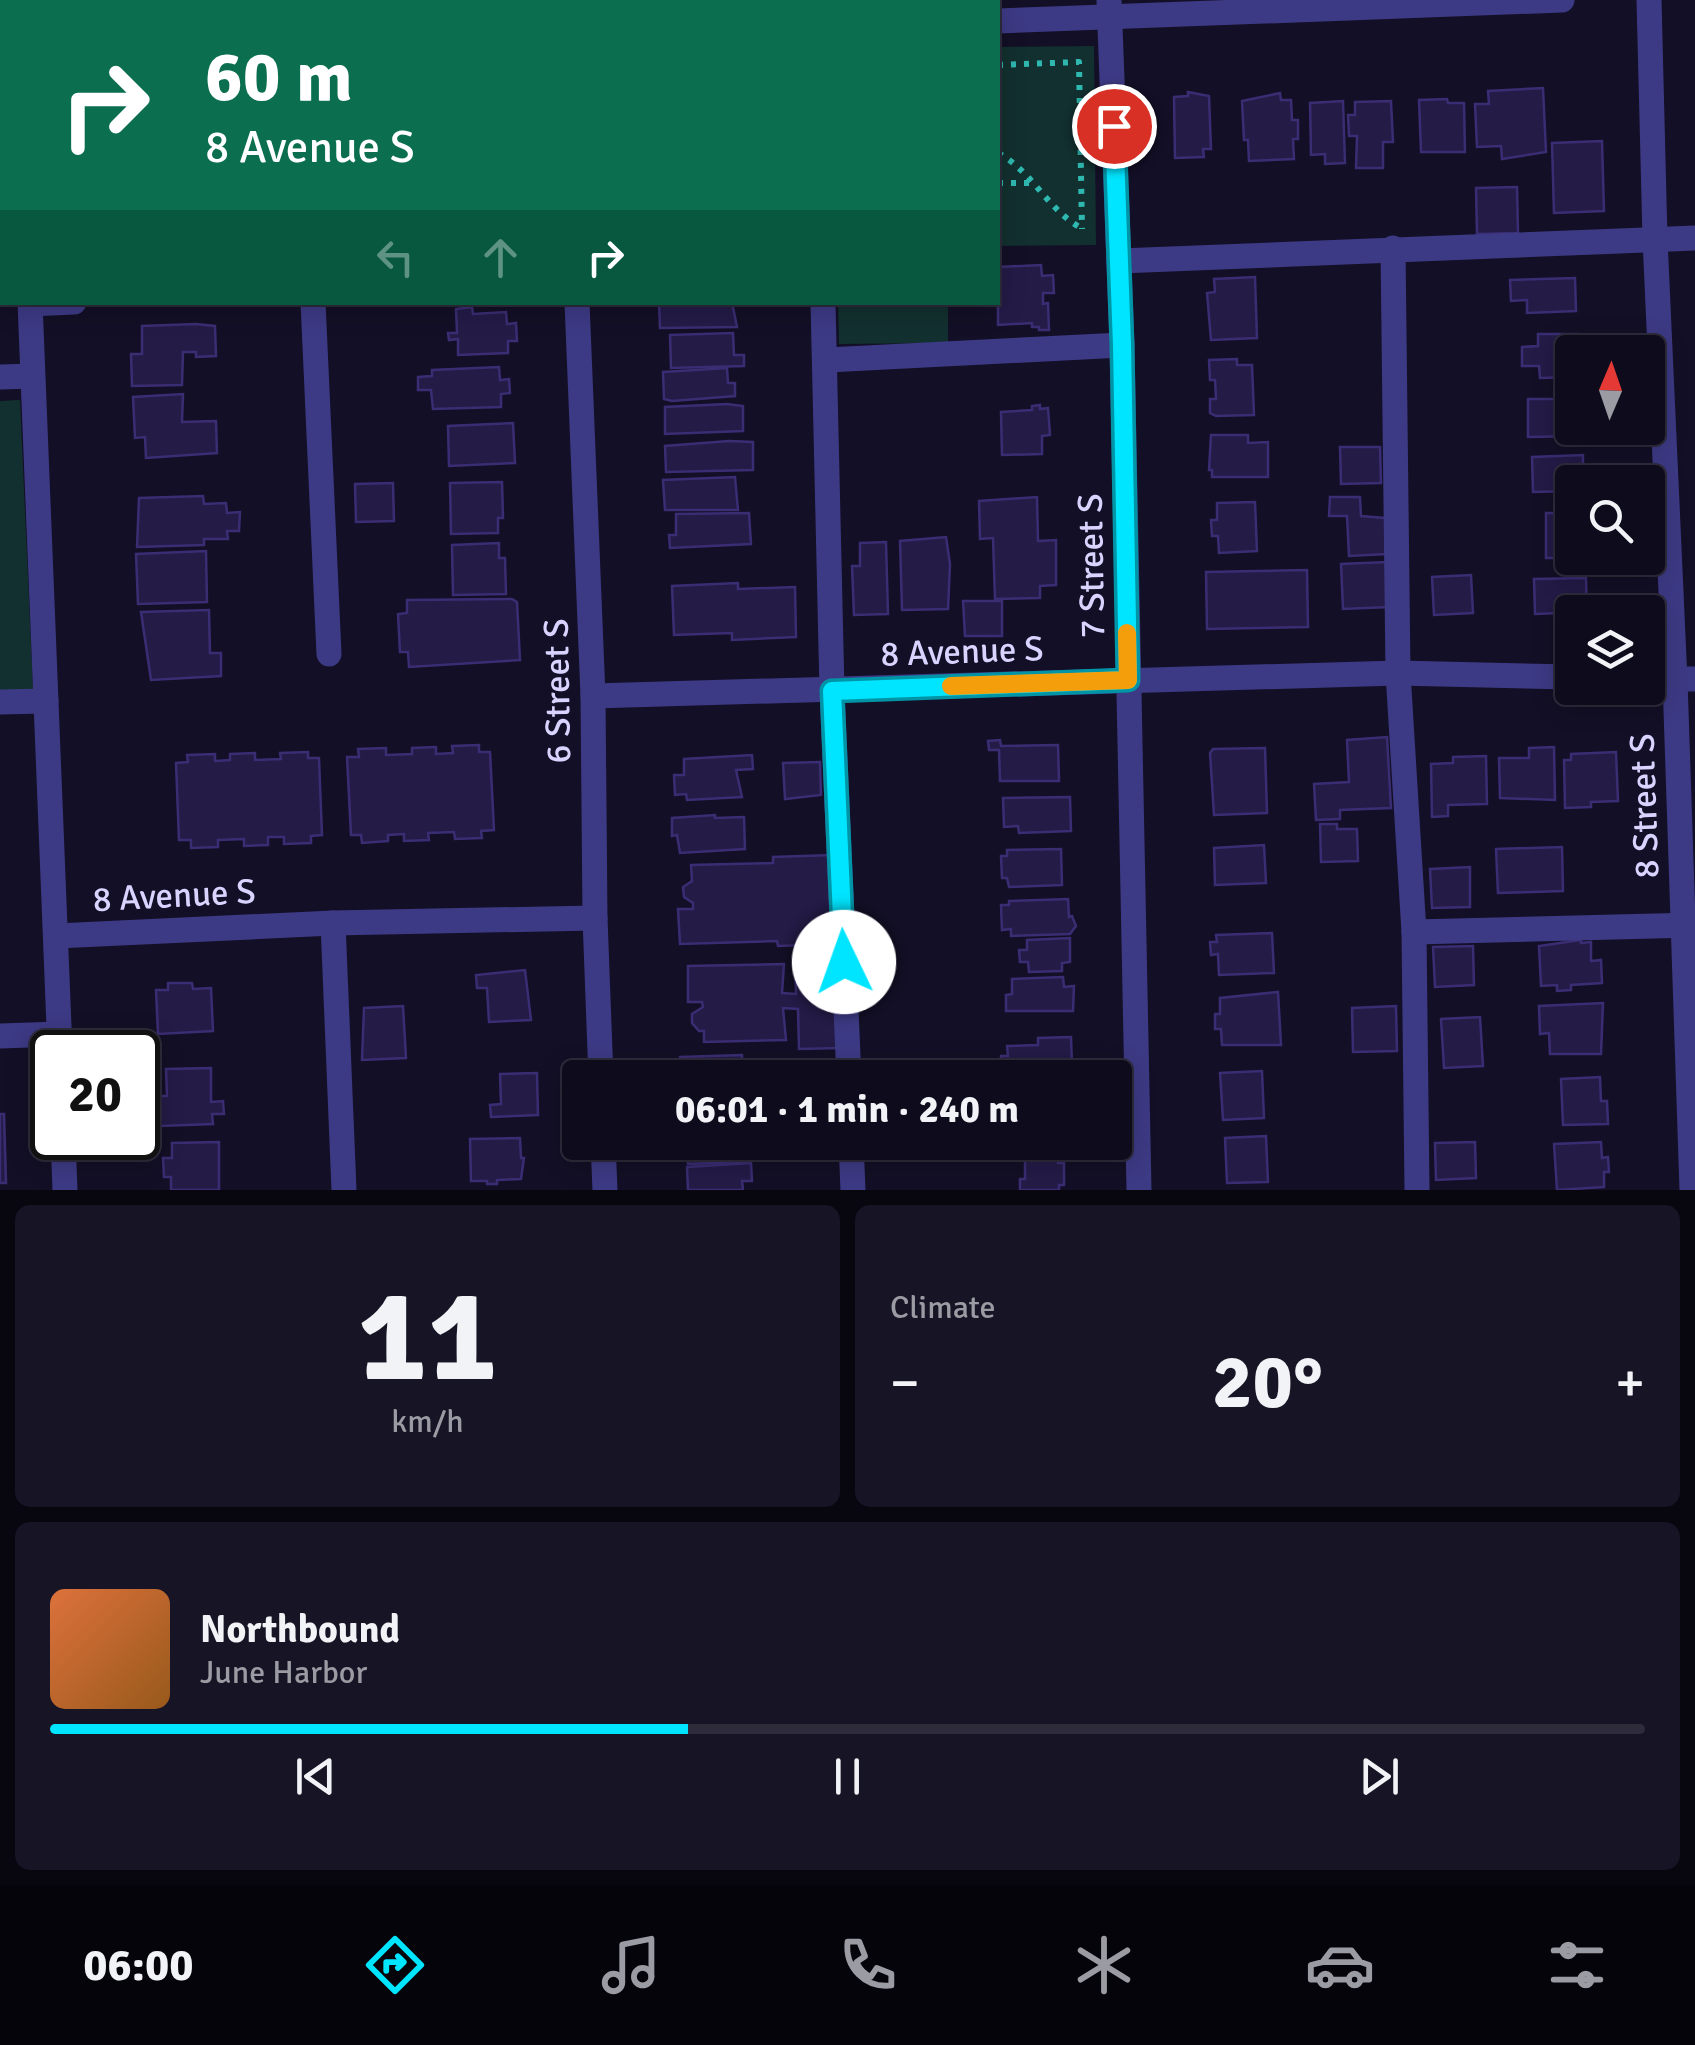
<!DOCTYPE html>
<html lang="en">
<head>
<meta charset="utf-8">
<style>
  :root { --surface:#0e0b1c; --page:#171425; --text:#f1f3f6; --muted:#9b9ba3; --line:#2e2b3b; --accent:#00e5ff }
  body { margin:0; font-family:Signika,sans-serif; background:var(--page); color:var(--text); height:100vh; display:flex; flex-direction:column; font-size:38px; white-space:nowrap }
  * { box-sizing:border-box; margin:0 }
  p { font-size:32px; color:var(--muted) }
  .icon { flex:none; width:55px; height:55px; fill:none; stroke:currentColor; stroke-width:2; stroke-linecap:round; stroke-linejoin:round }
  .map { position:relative; height:1190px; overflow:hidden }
  .panel { display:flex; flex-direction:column; gap:15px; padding:15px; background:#08060f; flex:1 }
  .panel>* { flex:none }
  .banner { position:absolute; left:0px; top:0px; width:1000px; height:305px; box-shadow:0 5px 25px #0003,0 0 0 2px var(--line); background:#0b6e4f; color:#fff; overflow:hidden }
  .needle { width:65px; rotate:2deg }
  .buttons { position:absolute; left:1555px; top:335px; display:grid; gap:20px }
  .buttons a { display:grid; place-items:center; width:110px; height:110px; border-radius:10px; background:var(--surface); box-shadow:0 5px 25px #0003,0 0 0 2px var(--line); font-size:50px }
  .speed { position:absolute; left:30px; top:1030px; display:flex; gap:20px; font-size:50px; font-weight:700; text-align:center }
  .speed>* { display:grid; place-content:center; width:130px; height:130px; border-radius:50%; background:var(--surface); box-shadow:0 5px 25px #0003,0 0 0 2px var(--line); line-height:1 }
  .speed .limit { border:5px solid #111; border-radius:15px; background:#fff; color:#111 }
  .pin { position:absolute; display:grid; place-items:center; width:85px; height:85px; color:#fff; margin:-42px; border:5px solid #fff; border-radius:50%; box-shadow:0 2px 10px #0007 }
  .me { position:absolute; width:110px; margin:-55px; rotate:357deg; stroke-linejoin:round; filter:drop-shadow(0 0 8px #0008) }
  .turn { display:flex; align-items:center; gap:35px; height:210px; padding:0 40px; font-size:45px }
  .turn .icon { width:130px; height:130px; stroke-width:2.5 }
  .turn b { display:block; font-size:70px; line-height:85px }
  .lanes { display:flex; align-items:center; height:95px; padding:0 40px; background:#0003; justify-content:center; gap:50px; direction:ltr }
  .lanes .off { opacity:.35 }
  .big { font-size:75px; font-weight:700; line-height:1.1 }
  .panel .tile { flex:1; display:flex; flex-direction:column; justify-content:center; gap:15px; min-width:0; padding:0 35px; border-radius:15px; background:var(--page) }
  .panel .dial { align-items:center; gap:0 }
  .dial b { font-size:130px; line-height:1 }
  .song { display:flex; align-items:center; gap:30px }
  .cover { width:120px; height:120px; border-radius:15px; background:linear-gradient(135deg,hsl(20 70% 55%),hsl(30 70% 35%)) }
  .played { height:10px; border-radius:5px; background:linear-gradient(90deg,var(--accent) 40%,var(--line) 40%) }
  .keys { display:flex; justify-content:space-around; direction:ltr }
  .heat { display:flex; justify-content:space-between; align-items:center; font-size:55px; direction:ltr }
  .panel .tiles { flex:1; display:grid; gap:15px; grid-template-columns:1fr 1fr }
  .tile:last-child { grid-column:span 2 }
  .trip { position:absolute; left:562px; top:1060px; width:570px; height:100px; border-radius:10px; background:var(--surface); box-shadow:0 5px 25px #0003,0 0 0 2px var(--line); font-weight:700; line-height:100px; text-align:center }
  .dock { display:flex; height:160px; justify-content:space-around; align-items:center; background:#06040b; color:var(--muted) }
  .dock .icon { width:70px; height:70px }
  .dock .selected { color:var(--accent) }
  .dock b { font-size:45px; color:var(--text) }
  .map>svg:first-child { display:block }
</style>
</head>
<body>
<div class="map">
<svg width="1695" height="1190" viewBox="0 0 1695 1190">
  <rect width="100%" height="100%" fill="#130f26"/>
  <g fill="#12302f">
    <polygon points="1094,46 1096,245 998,246 998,47"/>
    <polygon points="838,303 948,303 948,343 839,344"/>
    <polygon points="20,400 33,690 0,691 0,401"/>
  </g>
  <g fill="#241b47" stroke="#3b2d73" stroke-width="2.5">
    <polygon points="1543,88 1546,152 1502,159 1501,146 1477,147 1475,104 1489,104 1488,91"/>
    <polygon points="1188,92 1209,96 1211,149 1203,149 1204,157 1175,158 1174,97 1188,96"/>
    <polygon points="1280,93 1281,100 1291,100 1292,120 1298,120 1298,139 1293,139 1294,159 1249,161 1248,140 1244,140 1242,101"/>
    <polygon points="1447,99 1448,103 1464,103 1465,152 1421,152 1419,100"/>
    <polygon points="1343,101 1345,163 1325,164 1325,154 1311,155 1310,103"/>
    <polygon points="1391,101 1393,142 1383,142 1383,168 1356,168 1357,136 1349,136 1348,115 1355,115 1355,102"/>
    <polygon points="1602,141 1604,211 1554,213 1552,143"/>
    <polygon points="1517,187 1518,233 1477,234 1476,188"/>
    <polygon points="1041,265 1042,276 1053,275 1054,293 1043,293 1043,304 1048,303 1049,330 1039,330 1039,327 1032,327 1032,323 998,325 998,267"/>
    <polygon points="1255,277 1257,338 1211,340 1207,293 1215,292 1214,279"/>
    <polygon points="1575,278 1576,311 1527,313 1527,300 1511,301 1510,280"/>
    <polygon points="659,302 732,302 737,327 660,328"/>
    <polygon points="472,307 473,314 506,312 507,324 516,323 517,341 508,341 508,353 458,355 458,339 449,340 448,333 457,333 456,309"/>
    <polygon points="196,324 215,326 216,356 196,357 196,352 183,352 182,385 132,386 131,354 142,354 142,326"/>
    <polygon points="733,333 734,355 744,355 744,366 671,368 670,335"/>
    <polygon points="1538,334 1577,334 1577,345 1583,345 1583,352 1572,352 1572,377 1540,378 1539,366 1522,366 1522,347 1538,346"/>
    <polygon points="1237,359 1237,365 1252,365 1254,415 1216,416 1210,413 1210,399 1216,399 1215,380 1210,380 1209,360"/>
    <polygon points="499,367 500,380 509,379 510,393 501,394 501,407 433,409 431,390 418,390 418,377 432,376 432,370"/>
    <polygon points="727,368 728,383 735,383 735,396 672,401 664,399 663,372"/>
    <polygon points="183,394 182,422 216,421 217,453 146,458 145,437 135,438 133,397"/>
    <polygon points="1528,399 1571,399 1572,428 1579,428 1580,436 1528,437"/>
    <polygon points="727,404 743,406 743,431 665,434 665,407"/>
    <polygon points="1040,405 1040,409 1048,408 1050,435 1042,436 1042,454 1002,455 1001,412 1032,410 1032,406"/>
    <polygon points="513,423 515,463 449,466 448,426"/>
    <polygon points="1211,435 1248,435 1248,443 1268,442 1268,477 1212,477 1212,470 1209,470"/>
    <polygon points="729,441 753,442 753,470 666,472 665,446"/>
    <polygon points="1340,447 1380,447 1381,483 1341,484"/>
    <polygon points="1583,455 1583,482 1572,482 1572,491 1533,492 1532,457"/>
    <polygon points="735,477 738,510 665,510 663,480"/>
    <polygon points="502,482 503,518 498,518 498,533 451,534 450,483"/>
    <polygon points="393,483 394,521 356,522 355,484"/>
    <polygon points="203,496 204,504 226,503 227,513 240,512 239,531 227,531 228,539 204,539 204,545 137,547 139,498"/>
    <polygon points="1037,497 1038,541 1056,540 1056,585 1040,586 1040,598 995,599 993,538 980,539 979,501"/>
    <polygon points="1330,497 1360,497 1361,516 1385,518 1387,554 1349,556 1347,516 1329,516"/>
    <polygon points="1255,502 1257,551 1219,553 1218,536 1212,536 1211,520 1217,520 1217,503"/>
    <polygon points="749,513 751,544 670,548 669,535 676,535 676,514"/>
    <polygon points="1546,513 1572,513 1572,558 1590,558 1546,558"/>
    <polygon points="946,537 950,564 948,609 902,610 900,541"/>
    <polygon points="886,542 888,614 854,615 852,566 860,566 860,543"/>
    <polygon points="499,543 499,558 505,558 506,594 453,595 452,545"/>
    <polygon points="206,551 207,602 138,604 136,554"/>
    <polygon points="1387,562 1389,607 1343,609 1341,564"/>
    <polygon points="1307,570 1308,627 1207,629 1206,572"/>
    <polygon points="1471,575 1473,613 1434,615 1432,577"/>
    <polygon points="1586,578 1587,612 1535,614 1534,579"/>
    <polygon points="738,583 738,589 795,587 796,637 732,640 732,633 674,635 672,586"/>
    <polygon points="512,599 517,602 520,660 409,667 408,652 400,652 398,614 407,613 407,600"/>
    <polygon points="963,601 1002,601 1002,636 965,636"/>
    <polygon points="209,610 210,653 221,653 221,676 151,680 141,612"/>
    <polygon points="1387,737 1391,808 1340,810 1340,819 1316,820 1314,784 1349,782 1347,740"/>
    <polygon points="1000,740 1001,746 1058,745 1059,781 1000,781 999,750 989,750 988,741"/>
    <polygon points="479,745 479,752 490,752 494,830 481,831 482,838 455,839 454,832 428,833 429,840 404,841 404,834 388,835 388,841 362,843 361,835 351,835 347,757 359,757 358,749 386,748 386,755 412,754 412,748 436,747 436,754 453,753 452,746"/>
    <polygon points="1554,747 1555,800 1500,798 1499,758 1529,758 1529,748"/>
    <polygon points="1265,748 1267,813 1214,815 1210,753 1213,749"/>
    <polygon points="308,752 308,758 319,758 322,835 311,836 311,843 284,844 284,837 268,837 268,845 244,846 244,839 218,840 218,847 191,848 191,840 179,840 176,763 188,762 187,755 215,754 215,761 230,760 230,754 255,753 255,760 281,759 280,753"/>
    <polygon points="1616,752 1618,801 1591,802 1591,807 1565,808 1564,760 1571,760 1571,754"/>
    <polygon points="752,755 753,769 736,770 742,797 687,800 686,794 675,795 674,775 684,775 684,759"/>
    <polygon points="1486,756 1487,804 1448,805 1448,816 1432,817 1431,764 1453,763 1453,757"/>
    <polygon points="820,762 821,795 785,799 783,763"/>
    <polygon points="1070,797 1071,831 1019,833 1018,826 1004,827 1003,798"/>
    <polygon points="715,815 715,818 744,817 745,849 680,853 677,835 672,836 672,818"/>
    <polygon points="1320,824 1337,824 1337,829 1357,829 1358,861 1321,862"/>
    <polygon points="1264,845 1266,883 1215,885 1214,848"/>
    <polygon points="1562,847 1563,891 1498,893 1496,849"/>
    <polygon points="1061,849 1062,885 1009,887 1007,878 1002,878 1001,856 1007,856 1007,850"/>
    <polygon points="832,855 836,944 778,946 777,941 680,944 678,909 693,909 693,903 684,897 683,887 692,881 691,865 773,863 773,857"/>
    <polygon points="1470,867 1470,907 1432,908 1430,869"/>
    <polygon points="1068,899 1069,917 1072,916 1076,926 1070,934 1011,936 1011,929 1002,930 1001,905 1009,905 1009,901"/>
    <polygon points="1272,933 1274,973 1219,975 1218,954 1211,955 1210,942 1217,942 1216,935"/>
    <polygon points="1070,938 1070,962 1062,963 1062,971 1029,972 1028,962 1020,962 1019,950 1027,950 1027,940"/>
    <polygon points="1581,940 1581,943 1591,942 1591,961 1601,960 1602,983 1571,985 1571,990 1557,991 1557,985 1541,986 1539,946"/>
    <polygon points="1473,946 1474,985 1435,987 1433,947"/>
    <polygon points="838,956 840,1048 799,1049 798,1009 783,1008 786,1040 704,1042 704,1031 699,1031 692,1023 692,1014 703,1007 702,1002 688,1002 688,966 784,964 782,993 796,994 795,957"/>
    <polygon points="525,970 531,1020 489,1022 487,988 477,988 476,975"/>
    <polygon points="1063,977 1064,987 1074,986 1073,1011 1006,1011 1006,995 1012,994 1012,979"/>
    <polygon points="168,983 192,983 193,989 211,988 213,1031 158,1034 156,990 168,990"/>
    <polygon points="1278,992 1281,1045 1222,1045 1221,1029 1215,1029 1215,1014 1220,1014 1220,998"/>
    <polygon points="1603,1003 1601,1054 1550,1054 1549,1033 1540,1034 1539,1006"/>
    <polygon points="403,1006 406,1058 362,1060 364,1008"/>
    <polygon points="1396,1006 1397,1051 1353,1052 1352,1008"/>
    <polygon points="1480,1017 1483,1066 1444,1068 1441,1019"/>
    <polygon points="1071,1037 1072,1064 1063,1064 1064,1078 1008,1078 1008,1068 1001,1068 1001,1056 1008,1056 1007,1046 1038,1045 1038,1038"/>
    <polygon points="742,1055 742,1064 750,1063 750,1077 681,1078 680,1057"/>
    <polygon points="211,1068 211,1102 223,1101 224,1114 212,1114 213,1124 160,1126 159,1096 167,1096 166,1069"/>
    <polygon points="1262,1071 1264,1118 1223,1120 1220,1073"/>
    <polygon points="537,1073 538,1115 491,1117 490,1105 501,1104 500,1074"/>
    <polygon points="1600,1077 1601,1101 1607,1101 1608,1124 1563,1125 1561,1079"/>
    <polygon points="0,1114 4,1114 6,1183 0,1183"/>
    <polygon points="1266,1136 1268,1182 1227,1183 1225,1138"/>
    <polygon points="520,1138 521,1158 524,1158 521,1179 497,1180 497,1184 487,1184 487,1181 471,1181 470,1139"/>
    <polygon points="219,1142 219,1190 171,1190 171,1177 164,1177 163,1158 172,1158 172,1143"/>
    <polygon points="687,1142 745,1142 745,1162 688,1164"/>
    <polygon points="1013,1142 1075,1142 1076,1149 1013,1151"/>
    <polygon points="1475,1142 1476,1178 1436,1180 1435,1143"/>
    <polygon points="1601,1142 1602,1158 1608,1157 1609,1172 1604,1172 1604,1187 1557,1190 1554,1144"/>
    <polygon points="1058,1157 1058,1163 1064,1163 1064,1185 1059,1185 1059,1190 1020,1190 1020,1179 1025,1179 1025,1158"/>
    <polygon points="751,1163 752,1181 742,1181 743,1190 688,1190 687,1167"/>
  </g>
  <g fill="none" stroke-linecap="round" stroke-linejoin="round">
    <g stroke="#2fb8b0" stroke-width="6" stroke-dasharray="5 8" stroke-linecap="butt">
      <polyline points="998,65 1079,62 1082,229"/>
      <path d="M 998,153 C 1032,171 1047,209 1081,228"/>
      <polyline points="998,183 1033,183"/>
    </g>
    <g stroke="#3d3a85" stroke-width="25">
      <polyline points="20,0 20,2"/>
      <polyline points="1109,0 1122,345 1139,1190"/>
      <polyline points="1649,0 1655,239 1675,680 1692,1190"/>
      <polyline points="556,2 566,0"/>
      <polyline points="998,21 1562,0"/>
      <polyline points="0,64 2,64"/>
      <polyline points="1393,248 1398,673 1414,932 1417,1190"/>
      <polyline points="1119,261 1695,238"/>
      <polyline points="30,302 60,1052"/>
      <polyline points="313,302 329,654"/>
      <polyline points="577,302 593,696 595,918 601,1078"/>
      <polyline points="823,302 832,691 849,1078"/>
      <polyline points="30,304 74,302"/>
      <polyline points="827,360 1122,345"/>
      <polyline points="0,377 32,376"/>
      <polyline points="1648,679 1695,679"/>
      <polyline points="593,696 1398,673 1572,677"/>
      <polyline points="0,702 46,701"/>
      <polyline points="333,923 344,1190"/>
      <polyline points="1414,932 1695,925"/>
      <polyline points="56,936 333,923 595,918"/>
      <polyline points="0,1036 59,1034"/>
      <polyline points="63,1138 65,1190"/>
      <polyline points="603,1142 605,1190"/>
      <polyline points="851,1142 853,1190"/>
    </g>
  </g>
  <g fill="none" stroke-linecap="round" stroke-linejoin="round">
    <defs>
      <polyline id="route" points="844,962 832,691 1128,680 1122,345 1114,126"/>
    </defs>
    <use href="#route" stroke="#0095a6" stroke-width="25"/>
    <use href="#route" stroke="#00e5ff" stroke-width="18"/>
    <polyline stroke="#f59e0b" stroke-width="18" points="951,686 1128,680 1127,633"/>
  </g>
  <g text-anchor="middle" stroke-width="10" stroke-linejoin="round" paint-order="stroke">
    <g font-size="35" fill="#d9d4ff" stroke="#130f26">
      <text transform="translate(1091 566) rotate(-91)" y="12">7 Street S</text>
      <text transform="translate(962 651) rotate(-2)" y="12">8 Avenue S</text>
      <text transform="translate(557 691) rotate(-91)" y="12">6 Street S</text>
      <text transform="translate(1644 806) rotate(-92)" y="12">8 Street S</text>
      <text transform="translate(174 895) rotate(-3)" y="12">8 Avenue S</text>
    </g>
  </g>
</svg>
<div class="buttons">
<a><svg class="needle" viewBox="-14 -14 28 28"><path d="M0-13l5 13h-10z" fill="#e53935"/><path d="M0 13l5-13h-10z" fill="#9b9ba3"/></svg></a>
<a><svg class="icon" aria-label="search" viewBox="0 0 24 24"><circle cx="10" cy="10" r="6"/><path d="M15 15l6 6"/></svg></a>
<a><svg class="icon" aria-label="layers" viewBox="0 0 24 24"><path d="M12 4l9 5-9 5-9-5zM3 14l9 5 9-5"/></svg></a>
</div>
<div class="speed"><div class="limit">20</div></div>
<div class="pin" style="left:1114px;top:126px;background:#d93025"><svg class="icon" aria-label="arrive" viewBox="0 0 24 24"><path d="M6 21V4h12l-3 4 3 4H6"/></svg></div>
<svg class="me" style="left:844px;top:962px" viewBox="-20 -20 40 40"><circle r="19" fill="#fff"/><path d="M0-13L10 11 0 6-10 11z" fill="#00e5ff"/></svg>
<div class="trip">06:01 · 1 min · 240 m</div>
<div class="banner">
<div class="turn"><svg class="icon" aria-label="right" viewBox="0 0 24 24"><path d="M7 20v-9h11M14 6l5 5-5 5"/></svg><div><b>60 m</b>8 Avenue S</div></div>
<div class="lanes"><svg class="icon off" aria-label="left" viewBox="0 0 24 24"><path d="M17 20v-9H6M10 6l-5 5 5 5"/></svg><svg class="icon off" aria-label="ahead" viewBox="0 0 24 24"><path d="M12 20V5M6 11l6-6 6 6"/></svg><svg class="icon" aria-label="right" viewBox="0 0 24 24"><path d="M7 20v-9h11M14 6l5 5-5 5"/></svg></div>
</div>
</div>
<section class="panel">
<div class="tiles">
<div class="tile dial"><b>11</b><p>km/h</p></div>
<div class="tile"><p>Climate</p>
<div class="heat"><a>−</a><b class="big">20°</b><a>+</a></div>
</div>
<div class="tile">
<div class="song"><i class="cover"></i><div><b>Northbound</b><p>June Harbor</p></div></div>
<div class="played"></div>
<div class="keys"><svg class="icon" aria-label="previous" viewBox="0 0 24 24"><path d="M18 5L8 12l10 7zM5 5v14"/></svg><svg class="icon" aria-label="pause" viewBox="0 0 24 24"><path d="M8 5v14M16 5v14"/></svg><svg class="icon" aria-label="next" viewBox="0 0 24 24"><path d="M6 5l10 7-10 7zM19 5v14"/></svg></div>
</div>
</div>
</section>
<nav class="dock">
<b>06:00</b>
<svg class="icon selected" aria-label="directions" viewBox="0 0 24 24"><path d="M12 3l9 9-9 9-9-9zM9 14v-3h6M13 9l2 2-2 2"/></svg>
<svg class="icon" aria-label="music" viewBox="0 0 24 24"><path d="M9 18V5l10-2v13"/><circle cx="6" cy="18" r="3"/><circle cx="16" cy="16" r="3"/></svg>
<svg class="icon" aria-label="phone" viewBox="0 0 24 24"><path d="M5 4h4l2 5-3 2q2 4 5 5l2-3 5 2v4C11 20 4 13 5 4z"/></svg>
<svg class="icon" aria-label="climate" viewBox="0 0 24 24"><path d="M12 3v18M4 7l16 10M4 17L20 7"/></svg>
<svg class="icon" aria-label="car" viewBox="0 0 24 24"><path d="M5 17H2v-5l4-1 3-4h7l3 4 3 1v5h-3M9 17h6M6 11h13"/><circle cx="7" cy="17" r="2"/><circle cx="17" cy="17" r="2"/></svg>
<svg class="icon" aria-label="filters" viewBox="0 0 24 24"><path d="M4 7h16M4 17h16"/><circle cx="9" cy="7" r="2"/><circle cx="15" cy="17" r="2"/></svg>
</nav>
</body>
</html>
